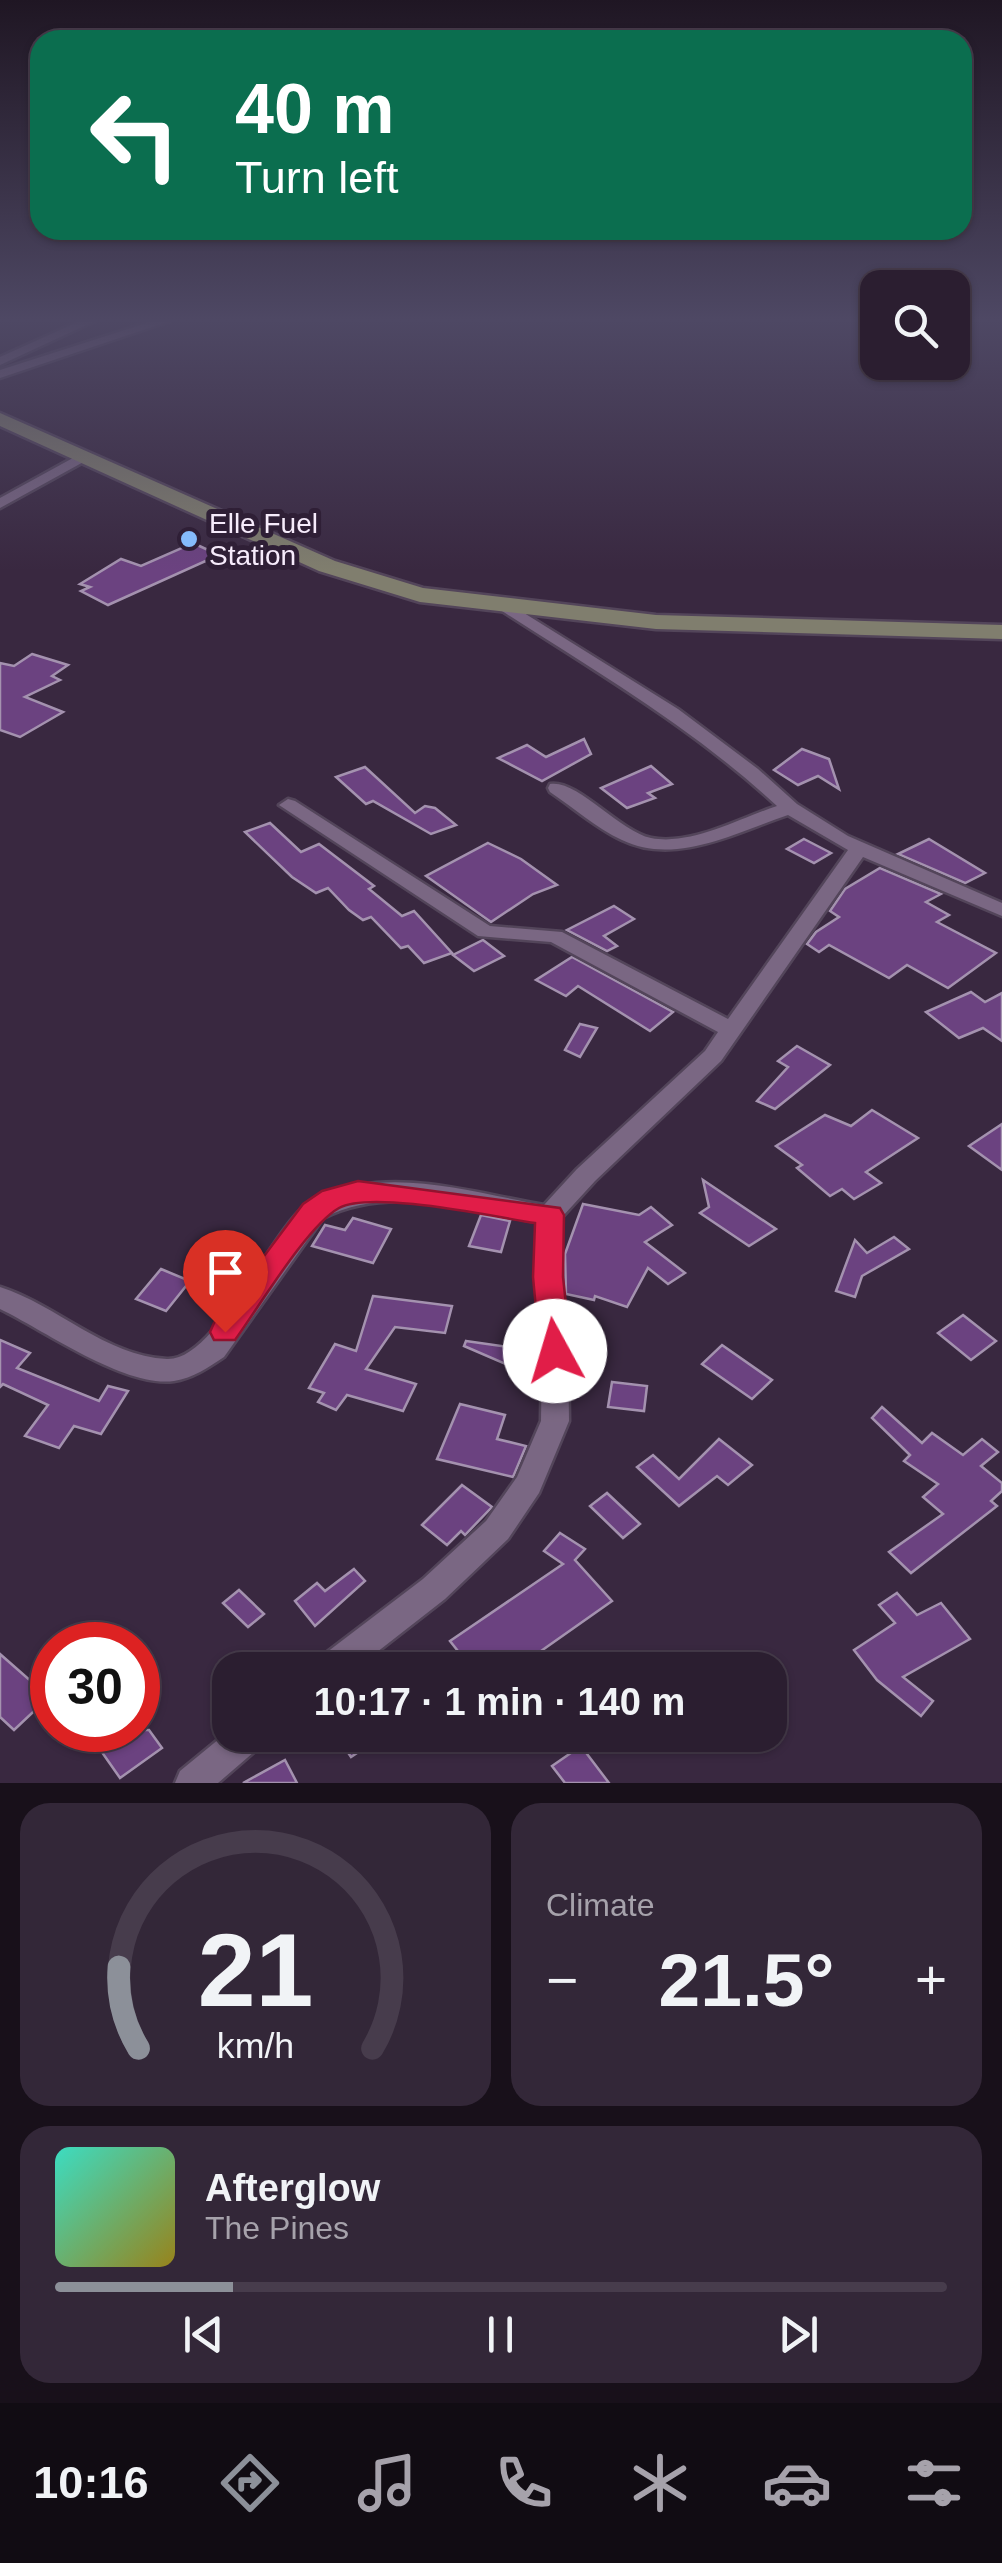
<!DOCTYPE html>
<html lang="en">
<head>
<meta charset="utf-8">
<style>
  :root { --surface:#2b1e30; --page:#332738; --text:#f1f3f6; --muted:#a6a2ab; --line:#473c4c; --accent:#8c9099 }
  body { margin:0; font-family:Helvetica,sans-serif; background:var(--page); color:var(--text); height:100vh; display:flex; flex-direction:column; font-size:38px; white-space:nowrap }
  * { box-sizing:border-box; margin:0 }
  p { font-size:32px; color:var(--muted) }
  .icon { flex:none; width:55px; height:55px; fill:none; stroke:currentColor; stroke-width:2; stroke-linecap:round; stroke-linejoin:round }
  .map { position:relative; height:1783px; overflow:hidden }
  .drawer { display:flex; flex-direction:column; gap:20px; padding:20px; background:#18101a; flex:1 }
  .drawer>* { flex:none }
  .banner { position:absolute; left:30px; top:30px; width:942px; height:210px; border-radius:30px; box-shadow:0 2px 8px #0004,0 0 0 2px var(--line); background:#0b6e4f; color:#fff; overflow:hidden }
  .controls { position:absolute; left:860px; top:270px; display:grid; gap:20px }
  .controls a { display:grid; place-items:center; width:110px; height:110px; border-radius:20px; background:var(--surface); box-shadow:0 2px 8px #0004,0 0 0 2px var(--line); font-size:50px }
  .speed { position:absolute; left:30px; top:1622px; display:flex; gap:20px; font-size:50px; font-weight:700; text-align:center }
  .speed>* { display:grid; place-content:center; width:130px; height:130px; border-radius:50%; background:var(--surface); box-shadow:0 2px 8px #0004,0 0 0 2px var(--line); line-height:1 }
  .speed .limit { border:15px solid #d22; background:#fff; color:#111 }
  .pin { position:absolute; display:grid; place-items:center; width:85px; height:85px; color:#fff; margin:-102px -42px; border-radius:50% 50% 50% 0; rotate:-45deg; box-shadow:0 0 10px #0007 }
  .pin .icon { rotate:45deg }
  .me { position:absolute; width:110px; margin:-55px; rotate:354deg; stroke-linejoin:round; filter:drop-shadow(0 0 8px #0008) }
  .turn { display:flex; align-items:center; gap:35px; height:210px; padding:0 40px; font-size:45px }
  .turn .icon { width:130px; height:130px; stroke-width:2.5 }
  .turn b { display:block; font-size:70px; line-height:85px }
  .big { font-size:75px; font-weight:600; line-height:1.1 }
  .drawer .card { flex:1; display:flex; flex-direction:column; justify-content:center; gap:15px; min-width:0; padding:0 35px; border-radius:30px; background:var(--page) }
  .drawer .dial { align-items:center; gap:0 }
  .dial svg { height:260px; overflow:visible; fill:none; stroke:var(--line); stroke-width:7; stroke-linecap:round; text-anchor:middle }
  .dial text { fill:var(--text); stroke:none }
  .song { display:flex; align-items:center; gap:30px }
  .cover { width:120px; height:120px; border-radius:15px; background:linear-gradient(135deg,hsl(170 70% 55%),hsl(50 70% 35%)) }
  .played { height:10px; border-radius:5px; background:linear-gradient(90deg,var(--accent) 20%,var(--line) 20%) }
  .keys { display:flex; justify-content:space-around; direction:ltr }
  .heat { display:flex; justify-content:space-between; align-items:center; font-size:55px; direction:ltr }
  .drawer .tiles { flex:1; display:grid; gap:20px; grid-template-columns:1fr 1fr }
  .card:last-child { grid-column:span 2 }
  .trip { position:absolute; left:212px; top:1652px; width:575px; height:100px; border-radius:30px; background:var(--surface); box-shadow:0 2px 8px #0004,0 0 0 2px var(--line); font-weight:600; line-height:100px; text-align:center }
  .tab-bar { display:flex; height:160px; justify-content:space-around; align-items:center; background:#110c13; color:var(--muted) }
  .tab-bar .icon { width:70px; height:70px }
  .tab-bar .active { color:var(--accent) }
  .tab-bar b { font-size:45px; color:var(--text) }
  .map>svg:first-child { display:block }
</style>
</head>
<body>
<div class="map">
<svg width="1002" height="1783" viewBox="0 0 1002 1783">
  <rect width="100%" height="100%" fill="#392840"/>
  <g fill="#6b4280" stroke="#a492af" stroke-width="2.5">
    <polygon points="193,543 219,555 108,605 81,591 90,587 80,584 121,559 141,566"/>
    <polygon points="32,654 68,665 52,676 60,680 25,697 63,712 20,737 0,730 0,663 14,666"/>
    <polygon points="584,739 591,754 542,781 498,758 527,745 546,757"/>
    <polygon points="802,749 829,759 839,789 818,776 798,785 774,770"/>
    <polygon points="651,766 672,784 648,793 655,798 627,808 601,788"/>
    <polygon points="365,767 415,813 425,806 435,808 456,825 431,834 373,801 366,804 336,777"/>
    <polygon points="270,823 301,852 319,844 374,886 369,889 402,916 414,911 452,953 424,963 408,946 401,948 371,917 363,920 349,910 328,888 316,893 292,877 245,832"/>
    <polygon points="804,839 831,853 814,863 787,849"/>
    <polygon points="929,839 985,873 965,883 898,854"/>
    <polygon points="488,843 521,859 557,885 533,894 491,922 426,876"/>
    <polygon points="880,868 941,894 926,902 949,915 937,922 996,953 948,988 907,965 889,978 829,945 819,952 807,944 816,932 839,917 830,911 845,889"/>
    <polygon points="614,906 634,919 604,936 617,946 607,951 567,930"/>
    <polygon points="483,940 504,956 474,971 453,955"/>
    <polygon points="572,957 673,1012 650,1031 578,986 566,996 536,980"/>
    <polygon points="971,992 985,1002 1002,993 1002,1041 983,1028 959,1038 926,1012"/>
    <polygon points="580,1024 597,1028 580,1057 565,1050"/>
    <polygon points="797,1046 830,1065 775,1109 757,1101 788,1067 778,1061"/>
    <polygon points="872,1110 918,1138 866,1172 881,1183 854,1199 842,1189 830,1196 797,1168 802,1165 776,1146 825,1115 851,1126"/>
    <polygon points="1002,1124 1002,1170 969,1146"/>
    <polygon points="703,1180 776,1229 749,1246 700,1213 709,1207"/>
    <polygon points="583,1204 639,1215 651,1207 672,1225 645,1242 685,1273 668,1284 648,1268 627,1307 595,1296 594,1300 566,1294 565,1254"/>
    <polygon points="481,1215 510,1221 501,1252 469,1246"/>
    <polygon points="353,1218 391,1229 373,1263 312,1246 325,1225 345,1230"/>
    <polygon points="894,1237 909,1249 862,1276 855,1297 836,1291 855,1240 867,1253"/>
    <polygon points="161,1269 190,1281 166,1311 136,1299"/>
    <polygon points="373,1296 452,1306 445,1333 395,1327 366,1369 416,1384 403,1411 347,1395 336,1410 318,1402 324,1393 309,1388 335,1344 356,1351"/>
    <polygon points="963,1315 996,1341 971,1360 938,1333"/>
    <polygon points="0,1340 30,1353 17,1368 99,1401 108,1386 128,1391 101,1434 74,1426 59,1448 25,1436 48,1405 3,1384 0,1387"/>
    <polygon points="466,1341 522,1349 538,1359 529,1374 464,1346"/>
    <polygon points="722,1345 772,1380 752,1399 702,1364"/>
    <polygon points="612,1382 647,1386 644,1411 608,1407"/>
    <polygon points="460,1404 505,1415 497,1439 526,1446 513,1477 437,1459"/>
    <polygon points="882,1407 922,1443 932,1433 963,1455 982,1439 998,1452 981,1466 1002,1483 1002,1491 991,1501 997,1506 911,1573 889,1552 943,1514 923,1497 938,1484 904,1461 910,1455 872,1418"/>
    <polygon points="719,1439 752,1465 728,1485 717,1476 679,1506 637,1467 653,1455 679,1479"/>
    <polygon points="462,1485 492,1507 465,1535 461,1531 447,1545 422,1525"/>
    <polygon points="607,1493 640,1524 623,1538 590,1506"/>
    <polygon points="560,1533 585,1549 575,1560 612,1601 514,1670 473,1670 450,1641 563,1564 544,1551"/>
    <polygon points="354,1569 365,1581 315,1626 295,1601 317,1583 325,1591"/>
    <polygon points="239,1590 264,1614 248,1627 223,1603"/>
    <polygon points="897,1593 917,1615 941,1603 970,1639 903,1677 933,1701 921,1716 877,1680 854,1650 895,1623 879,1605"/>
    <polygon points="0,1654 49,1697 14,1730 0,1717"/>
    <polygon points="123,1730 149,1730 162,1748 120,1778 99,1748"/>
    <polygon points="336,1735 384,1735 351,1757"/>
    <polygon points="581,1746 609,1783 565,1783 552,1766"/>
    <polygon points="285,1760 297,1783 243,1783"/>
  </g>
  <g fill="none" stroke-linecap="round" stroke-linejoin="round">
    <defs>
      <g id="street">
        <polygon points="80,321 95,321 0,365 0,357"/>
        <polygon points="153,321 170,321 0,378 0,370"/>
        <polygon points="82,453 87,454 87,460 0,508 0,498"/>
        <path d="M 508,603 L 678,709 L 758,769 L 797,804 L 848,836 L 1002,903 L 1002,916 L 863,857 L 721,1061 L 595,1181 L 562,1217 L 561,1277 L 568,1351 L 569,1421 L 539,1493 L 508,1539 L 445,1599 L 354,1670 L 313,1670 L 318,1659 L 423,1579 L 486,1521 L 517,1477 L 541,1421 L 542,1351 L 535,1277 L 537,1222 C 468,1210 389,1184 323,1218 L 224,1357 C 209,1367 193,1378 174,1381 C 125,1388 44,1330 0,1309 L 0,1287 C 57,1305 105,1356 167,1359 C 215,1361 270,1233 306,1205 C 312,1201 321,1197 327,1195 C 393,1166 477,1194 544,1205 L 577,1169 L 705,1051 L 718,1032 L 551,942 L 478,936 L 279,805 L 288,799 L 295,801 L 490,926 L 562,932 L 728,1019 L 848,850 L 788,815 C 737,832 675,866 622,840 C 596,828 574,808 550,792 L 548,788 L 550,784 C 577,779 619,831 651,838 C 691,846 740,818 777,806 C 694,729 597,672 502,611 L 500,608 Z"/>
        <polygon points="230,1730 230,1735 265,1735 261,1746 218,1783 175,1783 180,1771"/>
      </g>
      <polygon id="secondary" points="0,413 335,561 423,588 656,615 1002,625 1002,639 656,629 420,602 319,571 0,426"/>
    </defs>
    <use href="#street" stroke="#53455a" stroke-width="5"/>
    <use href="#secondary" stroke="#53455a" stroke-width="5"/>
    <use href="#street" fill="#7a6783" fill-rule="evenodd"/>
    <use href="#secondary" fill="#807e6e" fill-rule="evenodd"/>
  </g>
  <linearGradient id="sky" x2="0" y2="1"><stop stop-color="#1f1623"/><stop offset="0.56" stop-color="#4e4864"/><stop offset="1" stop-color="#4e4864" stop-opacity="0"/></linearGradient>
  <rect width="1002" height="571" fill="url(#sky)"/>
  <path fill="#e11d48" stroke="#92132f" stroke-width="2.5" d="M 358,1181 L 560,1208 L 564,1215 L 563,1277 L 571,1351 L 566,1360 L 555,1363 L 544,1360 L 540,1351 L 533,1277 L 535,1223 C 495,1217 371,1190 339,1208 C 307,1226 259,1307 235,1340 L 214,1340 L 210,1332 L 214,1323 L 303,1204 L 322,1191 Z"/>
  <circle fill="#85bbfb" stroke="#2f1f36" stroke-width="4" cx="189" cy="539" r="10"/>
  <g text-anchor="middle" stroke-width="10" stroke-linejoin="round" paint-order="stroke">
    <g font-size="28" fill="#f6ebfb" stroke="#2f1f36" text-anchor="start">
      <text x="209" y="533">Elle Fuel<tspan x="209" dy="32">Station</tspan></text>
    </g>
  </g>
</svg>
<div class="controls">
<a><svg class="icon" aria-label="search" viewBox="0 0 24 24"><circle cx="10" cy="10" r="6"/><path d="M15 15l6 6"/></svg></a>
</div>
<div class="speed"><div class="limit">30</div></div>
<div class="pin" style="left:225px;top:1332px;background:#d93025"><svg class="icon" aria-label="arrive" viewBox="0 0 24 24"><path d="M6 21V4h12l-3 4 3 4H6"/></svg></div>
<svg class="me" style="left:555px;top:1351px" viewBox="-20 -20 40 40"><circle r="19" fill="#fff"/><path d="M0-13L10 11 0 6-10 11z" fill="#e11d48"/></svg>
<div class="trip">10:17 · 1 min · 140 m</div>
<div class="banner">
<div class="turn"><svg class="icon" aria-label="left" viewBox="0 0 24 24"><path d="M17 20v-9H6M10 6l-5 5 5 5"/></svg><div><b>40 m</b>Turn left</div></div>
</div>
</div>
<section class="drawer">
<div class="tiles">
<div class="card dial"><svg viewBox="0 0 100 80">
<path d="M14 69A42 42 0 1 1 86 69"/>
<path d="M14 69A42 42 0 0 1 8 44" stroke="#8c9099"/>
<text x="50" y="56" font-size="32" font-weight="700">21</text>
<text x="50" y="72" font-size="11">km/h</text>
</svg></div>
<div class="card"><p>Climate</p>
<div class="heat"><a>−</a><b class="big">21.5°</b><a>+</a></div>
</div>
<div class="card">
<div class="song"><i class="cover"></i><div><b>Afterglow</b><p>The Pines</p></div></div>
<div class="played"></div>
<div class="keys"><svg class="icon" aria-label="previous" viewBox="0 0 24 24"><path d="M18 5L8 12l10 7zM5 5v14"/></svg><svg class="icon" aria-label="pause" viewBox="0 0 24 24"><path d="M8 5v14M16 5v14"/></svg><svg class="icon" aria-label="next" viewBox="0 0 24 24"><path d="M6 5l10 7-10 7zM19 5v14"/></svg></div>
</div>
</div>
</section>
<nav class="tab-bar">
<b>10:16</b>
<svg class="icon active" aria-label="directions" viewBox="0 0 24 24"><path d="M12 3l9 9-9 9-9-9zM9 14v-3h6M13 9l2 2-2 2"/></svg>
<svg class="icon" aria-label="music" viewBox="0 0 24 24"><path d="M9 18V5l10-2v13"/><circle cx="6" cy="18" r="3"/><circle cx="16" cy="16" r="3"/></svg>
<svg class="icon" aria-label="phone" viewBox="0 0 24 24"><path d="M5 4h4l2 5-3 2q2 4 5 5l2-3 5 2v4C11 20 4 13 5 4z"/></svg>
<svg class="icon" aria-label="climate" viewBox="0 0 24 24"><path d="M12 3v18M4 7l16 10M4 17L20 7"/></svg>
<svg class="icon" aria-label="car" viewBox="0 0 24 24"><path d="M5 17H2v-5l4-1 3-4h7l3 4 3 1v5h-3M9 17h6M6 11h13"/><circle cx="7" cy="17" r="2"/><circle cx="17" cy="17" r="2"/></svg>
<svg class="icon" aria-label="filters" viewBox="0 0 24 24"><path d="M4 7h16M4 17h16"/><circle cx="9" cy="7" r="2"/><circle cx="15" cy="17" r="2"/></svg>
</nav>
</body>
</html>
